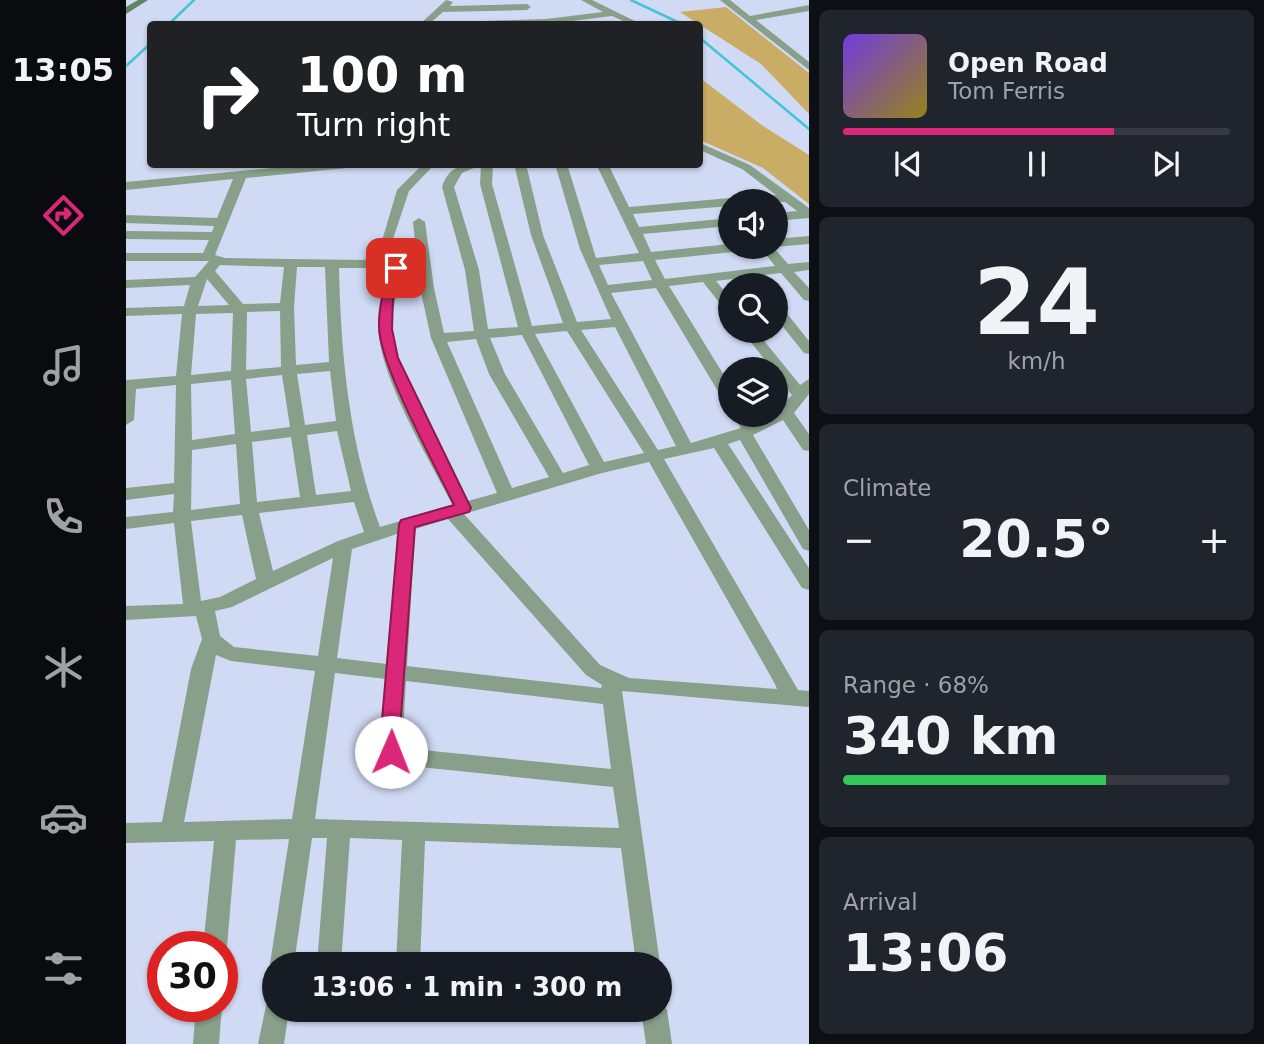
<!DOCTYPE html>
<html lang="en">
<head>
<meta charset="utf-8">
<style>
  :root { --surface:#171b24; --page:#20242c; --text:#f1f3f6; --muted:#9ea1a6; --line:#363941; --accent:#db2777 }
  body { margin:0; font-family:"DejaVu Sans",sans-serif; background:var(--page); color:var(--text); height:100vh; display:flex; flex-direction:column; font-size:26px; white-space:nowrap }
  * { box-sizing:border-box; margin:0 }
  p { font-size:23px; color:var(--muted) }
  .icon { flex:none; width:38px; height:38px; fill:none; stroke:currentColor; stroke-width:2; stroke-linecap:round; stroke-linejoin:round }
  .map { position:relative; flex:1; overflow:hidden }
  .panel { display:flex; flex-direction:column; gap:10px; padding:10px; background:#0d0f14; width:455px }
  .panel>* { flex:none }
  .hud { position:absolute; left:21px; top:21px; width:556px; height:147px; border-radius:7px; box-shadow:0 2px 5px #0004; background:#202124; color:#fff; overflow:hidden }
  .fabs { position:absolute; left:592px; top:189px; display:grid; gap:14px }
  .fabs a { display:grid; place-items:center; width:70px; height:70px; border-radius:50%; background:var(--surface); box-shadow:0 2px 5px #0004; font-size:35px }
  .speed { position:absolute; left:21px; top:931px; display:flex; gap:14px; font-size:35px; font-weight:700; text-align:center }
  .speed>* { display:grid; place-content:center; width:91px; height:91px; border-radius:50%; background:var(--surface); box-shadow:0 2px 5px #0004; line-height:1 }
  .speed .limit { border:10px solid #d22; background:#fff; color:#111 }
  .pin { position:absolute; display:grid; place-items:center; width:60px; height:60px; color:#fff; margin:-30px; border-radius:14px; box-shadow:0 4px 10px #0006 }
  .me { position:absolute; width:77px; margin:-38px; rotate:1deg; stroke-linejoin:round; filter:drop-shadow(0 0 5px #0008) }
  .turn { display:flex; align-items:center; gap:24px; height:147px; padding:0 35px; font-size:32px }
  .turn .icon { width:91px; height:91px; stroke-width:2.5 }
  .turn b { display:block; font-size:49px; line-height:60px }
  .big { font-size:52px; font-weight:600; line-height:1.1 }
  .panel .tile { flex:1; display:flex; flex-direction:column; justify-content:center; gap:10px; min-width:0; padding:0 24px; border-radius:10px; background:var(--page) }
  .panel .dial { align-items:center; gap:0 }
  .dial b { font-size:91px; line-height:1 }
  .song { display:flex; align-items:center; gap:21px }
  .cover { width:84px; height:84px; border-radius:10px; background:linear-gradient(135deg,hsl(260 70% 55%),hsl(50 70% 35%)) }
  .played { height:7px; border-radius:4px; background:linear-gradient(90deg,var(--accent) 70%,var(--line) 70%) }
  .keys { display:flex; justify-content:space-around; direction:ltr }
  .heat { display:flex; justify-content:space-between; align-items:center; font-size:38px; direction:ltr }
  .charge { height:10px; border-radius:5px; background:linear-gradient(90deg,#34c759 68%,var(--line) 0) }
  .trip { position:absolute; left:136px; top:952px; width:410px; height:70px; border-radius:35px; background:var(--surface); box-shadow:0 2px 5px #0004; font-weight:600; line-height:70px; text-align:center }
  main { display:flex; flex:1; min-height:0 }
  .tabs { display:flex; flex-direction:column; width:126px; justify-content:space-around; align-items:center; background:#090b0e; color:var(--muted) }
  .tabs .icon { width:49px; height:49px }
  .tabs .on { color:var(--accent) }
  .tabs b { font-size:32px; color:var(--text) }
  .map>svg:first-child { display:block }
</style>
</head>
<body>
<main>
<nav class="tabs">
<b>13:05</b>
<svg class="icon on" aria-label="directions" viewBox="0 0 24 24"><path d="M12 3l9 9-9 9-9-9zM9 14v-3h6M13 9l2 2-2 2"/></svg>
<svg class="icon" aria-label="music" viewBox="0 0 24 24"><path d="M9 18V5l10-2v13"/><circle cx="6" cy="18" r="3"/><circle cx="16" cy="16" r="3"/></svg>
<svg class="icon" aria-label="phone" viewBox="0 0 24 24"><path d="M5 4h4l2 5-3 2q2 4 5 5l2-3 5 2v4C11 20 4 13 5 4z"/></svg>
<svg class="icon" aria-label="climate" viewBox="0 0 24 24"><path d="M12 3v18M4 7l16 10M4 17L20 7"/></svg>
<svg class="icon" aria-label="car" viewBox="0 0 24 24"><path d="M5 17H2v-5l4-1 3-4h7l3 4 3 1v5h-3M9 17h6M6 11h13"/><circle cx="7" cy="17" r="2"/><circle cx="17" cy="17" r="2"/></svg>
<svg class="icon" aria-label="filters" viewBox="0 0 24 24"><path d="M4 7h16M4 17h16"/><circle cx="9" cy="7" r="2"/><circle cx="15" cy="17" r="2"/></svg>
</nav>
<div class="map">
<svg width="683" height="1044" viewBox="0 0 683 1044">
  <rect width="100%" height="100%" fill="#d0daf4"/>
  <g fill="#caad65">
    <polygon points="600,7 683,73 683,114 635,64 554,12"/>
    <polygon points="574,78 637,126 683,155 683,204 637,168 574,140"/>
  </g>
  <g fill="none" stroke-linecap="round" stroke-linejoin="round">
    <g stroke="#44c4d5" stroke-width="2.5">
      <polyline points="505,0 556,24"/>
      <polyline points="43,24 68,0"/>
      <polyline points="574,38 683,129"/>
      <polyline points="0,66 24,44"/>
    </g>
    <g fill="#88a08a" fill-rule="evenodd">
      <polygon points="320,0 327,2 324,6 401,4 405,7 401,10 317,12 303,24 294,24"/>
      <polygon points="455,0 466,0 515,24 504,24 486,16 422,24 350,24 355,21 420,19 477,12"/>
      <polygon points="594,0 604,0 624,16 683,5 683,11 630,20 683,62 683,70"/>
      <polygon points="574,143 624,165 683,208 683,218 649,221 649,213 671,211 659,202 612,201 618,197 650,195 616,169 574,150"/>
      <path d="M 189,164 L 236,164 L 231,167 L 120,178 L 89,255 L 99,258 L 238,260 L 253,251 L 271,190 L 297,164 L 309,164 L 283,191 L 261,257 L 277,268 C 274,287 265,307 266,327 C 271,384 315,451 342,501 L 371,493 L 305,338 L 294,288 L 287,222 L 293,218 L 299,222 L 308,288 L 318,333 L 348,331 L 339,270 L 316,187 C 324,161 344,164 367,164 L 366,184 L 406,326 L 437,323 L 405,235 L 388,164 L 400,164 L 417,235 L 451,322 L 485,319 L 454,249 L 429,164 L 441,164 L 470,258 L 513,253 L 470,164 L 482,164 L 503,207 L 604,198 L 610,201 L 604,201 L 604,206 L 507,214 L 513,227 L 604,218 L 604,226 L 517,234 L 525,252 L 604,244 L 604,247 L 623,247 L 617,251 L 529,260 L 539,279 L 649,266 L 634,247 L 647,247 L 662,264 L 683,262 L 683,270 L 668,272 L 683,288 L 683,301 L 678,300 L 655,273 L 590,281 L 604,298 L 604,311 L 599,310 L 577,282 L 543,286 L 604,385 L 604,403 L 596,398 L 530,288 L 485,293 L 565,443 L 615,428 L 606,415 L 622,415 L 627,423 L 649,415 L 666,395 L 649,374 L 649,369 L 646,369 L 616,331 L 630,331 L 674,385 L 683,379 L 683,394 L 668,413 L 683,434 L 683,451 L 677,450 L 657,420 L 627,435 L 683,530 L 683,551 L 677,549 L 614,440 L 602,444 L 683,568 L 683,590 L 676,588 L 588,448 L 538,459 L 672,690 L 683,691 L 683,707 L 496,691 L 534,964 L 534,965 L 510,964 L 495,848 L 299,841 L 294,964 L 270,964 L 276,840 L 224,838 L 215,964 L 191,964 L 201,838 L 186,838 L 168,964 L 149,964 L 149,973 L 144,964 L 163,839 L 110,840 L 101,947 L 96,956 L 96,947 L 77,947 L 88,841 L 0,843 L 0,823 L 36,822 L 65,669 L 76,639 L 70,616 L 0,620 L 0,606 L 57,604 L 48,523 L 0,529 L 0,517 L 47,512 L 48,494 L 0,500 L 0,488 L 48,483 L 50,385 L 10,389 L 8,420 L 0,425 L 0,380 L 50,376 L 56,314 L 0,316 L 0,308 L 58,306 L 64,285 L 0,288 L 0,280 L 69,277 L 83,261 L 0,261 L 0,253 L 77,253 L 83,240 L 0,239 L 0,231 L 86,232 L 88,226 L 0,223 L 0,215 L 91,218 L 107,179 L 0,190 L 0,182 ZM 355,165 L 354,184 L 392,327 L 362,329 L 353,270 L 328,187 L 336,173 ZM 517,261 L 526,280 L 482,285 L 473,265 ZM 253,263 L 263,269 C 260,287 252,304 252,322 C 251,375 303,458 327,506 L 254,527 C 223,443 215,357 213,268 L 240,268 ZM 94,265 L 158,267 L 154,303 L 117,304 L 89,271 ZM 171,267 L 199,267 L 203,362 L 170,365 L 168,307 ZM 81,279 L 103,305 L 72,306 ZM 154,311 L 155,367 L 120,370 L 121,312 ZM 107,313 L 105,371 L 65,375 L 70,314 ZM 489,327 L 550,446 L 532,450 L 455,330 ZM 441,331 L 518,453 L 478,462 L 409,334 ZM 396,335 L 463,465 L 437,473 L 379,374 L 364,338 ZM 350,339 L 363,374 L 423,477 L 386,488 L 321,342 ZM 204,371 L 210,421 L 179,425 L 171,374 ZM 156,375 L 164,427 L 125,432 L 120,379 ZM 105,380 L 109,434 L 66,440 L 65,384 ZM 211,431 L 225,491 L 190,495 L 181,435 ZM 165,437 L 174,497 L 131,502 L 126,442 ZM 110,444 L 114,504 L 65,510 L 66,450 ZM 523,462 L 649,684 L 651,689 L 503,678 L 474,665 L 338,514 L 476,473 ZM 228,502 L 238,532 L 212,541 L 147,571 L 133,513 ZM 116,515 L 130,579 L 94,597 L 75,601 L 65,521 ZM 322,519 L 460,675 L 476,685 L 475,688 L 281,666 L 289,529 ZM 271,534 L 261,664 L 211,658 L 226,549 ZM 207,558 L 192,656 L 108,647 L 94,636 L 89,611 L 106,607 ZM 90,655 L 105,661 L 189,671 L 166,819 L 58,822 ZM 209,673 L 260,679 L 254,752 L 257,758 L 274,765 L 487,787 L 493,828 L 189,819 ZM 280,681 L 477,704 L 485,769 L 276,748 Z"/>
      <polygon points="683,236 683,244 649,247 649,239"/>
      <polygon points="649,304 654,305 683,341 683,354 678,353 649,317"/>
      <polygon points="149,998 149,1010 163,1010 158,1044 132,1044 141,1001"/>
      <polygon points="534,1000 541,1010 546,1044 520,1044 515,1010 534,1010"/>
      <polygon points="70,1006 96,1006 93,1044 67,1044"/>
    </g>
    <polygon fill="#608464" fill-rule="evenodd" points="12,0 22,0 0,14 0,7"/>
  </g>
  <path fill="#db2777" stroke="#8e194d" stroke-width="2" d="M 270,264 L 276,268 L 267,299 L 266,329 L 272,358 L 345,508 L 343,512 L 289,527 L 273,743 L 275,752 L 272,757 L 258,757 L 254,743 L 273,524 L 275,520 L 328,505 C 309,465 253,365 253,326 C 253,305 258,287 264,268 Z"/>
</svg>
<div class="fabs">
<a><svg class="icon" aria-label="sound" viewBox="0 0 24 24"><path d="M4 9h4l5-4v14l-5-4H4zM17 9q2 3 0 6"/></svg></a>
<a><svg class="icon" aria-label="search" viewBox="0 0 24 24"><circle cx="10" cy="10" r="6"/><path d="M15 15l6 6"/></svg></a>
<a><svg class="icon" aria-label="layers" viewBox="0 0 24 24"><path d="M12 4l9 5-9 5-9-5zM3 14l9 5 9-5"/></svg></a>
</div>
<div class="speed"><div class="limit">30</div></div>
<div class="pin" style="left:270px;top:268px;background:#d93025"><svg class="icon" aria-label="arrive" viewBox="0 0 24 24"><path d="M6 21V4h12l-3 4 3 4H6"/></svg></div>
<svg class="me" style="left:265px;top:752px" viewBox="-20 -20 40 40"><circle r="19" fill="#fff"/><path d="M0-13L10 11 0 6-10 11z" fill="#db2777"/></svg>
<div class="trip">13:06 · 1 min · 300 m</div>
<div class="hud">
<div class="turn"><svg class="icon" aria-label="right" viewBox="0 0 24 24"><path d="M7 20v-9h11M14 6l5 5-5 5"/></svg><div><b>100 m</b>Turn right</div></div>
</div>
</div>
<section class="panel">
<div class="tile">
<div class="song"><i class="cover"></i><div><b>Open Road</b><p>Tom Ferris</p></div></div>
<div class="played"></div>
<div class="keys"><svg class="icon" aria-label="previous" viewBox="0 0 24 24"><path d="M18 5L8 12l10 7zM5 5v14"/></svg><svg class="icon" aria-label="pause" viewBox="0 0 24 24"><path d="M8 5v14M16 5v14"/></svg><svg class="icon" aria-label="next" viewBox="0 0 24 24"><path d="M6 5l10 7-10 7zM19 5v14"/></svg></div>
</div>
<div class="tile dial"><b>24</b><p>km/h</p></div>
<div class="tile"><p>Climate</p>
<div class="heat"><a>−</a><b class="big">20.5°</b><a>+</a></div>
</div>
<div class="tile"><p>Range · 68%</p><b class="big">340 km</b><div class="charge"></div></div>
<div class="tile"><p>Arrival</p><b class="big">13:06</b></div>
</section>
</main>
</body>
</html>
